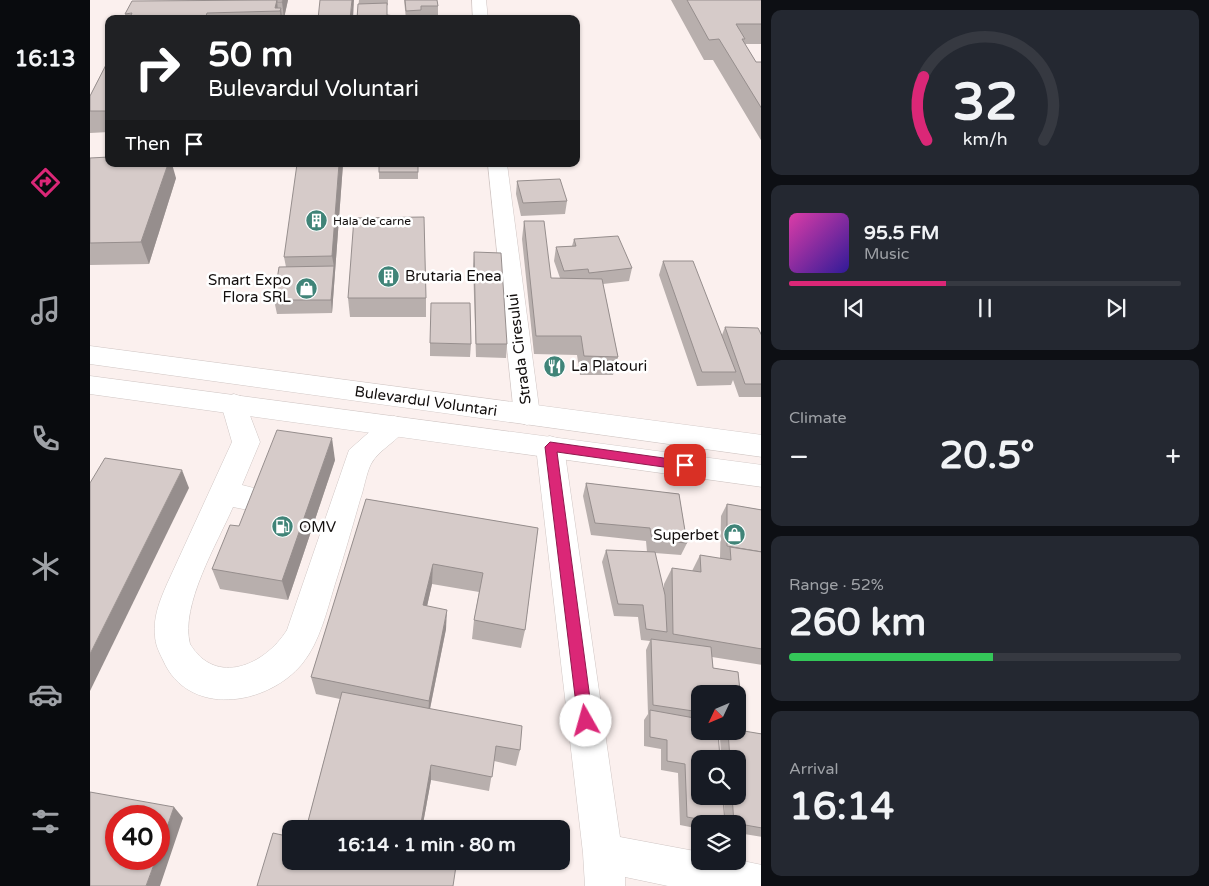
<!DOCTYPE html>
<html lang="en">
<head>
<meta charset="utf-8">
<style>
  :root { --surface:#171b24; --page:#242831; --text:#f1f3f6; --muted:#9ea1a6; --line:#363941; --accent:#db2777 }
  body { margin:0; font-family:"Varela Round",sans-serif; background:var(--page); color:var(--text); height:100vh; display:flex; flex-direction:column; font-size:19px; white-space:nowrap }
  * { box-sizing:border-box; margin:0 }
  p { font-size:16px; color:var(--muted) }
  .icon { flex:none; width:28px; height:28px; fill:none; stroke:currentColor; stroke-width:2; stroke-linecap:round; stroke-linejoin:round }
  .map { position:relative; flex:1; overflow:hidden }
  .panel { display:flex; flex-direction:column; gap:10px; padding:10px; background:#0d0f14; width:448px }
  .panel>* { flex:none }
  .top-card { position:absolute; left:15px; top:15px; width:475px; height:152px; border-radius:10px; box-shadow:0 1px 4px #0004; background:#202124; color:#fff; overflow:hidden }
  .needle { width:32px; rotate:226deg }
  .buttons { position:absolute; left:601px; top:685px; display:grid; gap:10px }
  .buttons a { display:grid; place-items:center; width:55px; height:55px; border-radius:10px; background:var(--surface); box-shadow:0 1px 4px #0004; font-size:25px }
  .speed { position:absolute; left:15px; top:805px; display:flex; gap:10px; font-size:25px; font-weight:700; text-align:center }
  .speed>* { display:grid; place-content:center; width:65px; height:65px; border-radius:50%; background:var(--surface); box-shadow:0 1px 4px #0004; line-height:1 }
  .speed .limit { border:8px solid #d22; background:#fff; color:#111 }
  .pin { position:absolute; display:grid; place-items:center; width:42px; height:42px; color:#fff; margin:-21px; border-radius:10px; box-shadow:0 2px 8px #0006 }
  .me { position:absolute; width:55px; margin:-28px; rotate:353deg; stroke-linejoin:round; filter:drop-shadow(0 0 4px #0008) }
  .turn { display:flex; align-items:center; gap:18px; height:105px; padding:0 20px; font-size:22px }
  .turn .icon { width:65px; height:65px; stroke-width:2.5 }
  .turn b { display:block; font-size:35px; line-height:42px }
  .then { display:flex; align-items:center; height:48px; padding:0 20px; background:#0003; gap:10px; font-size:19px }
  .big { font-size:38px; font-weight:700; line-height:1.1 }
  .panel .tile { flex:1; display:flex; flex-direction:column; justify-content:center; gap:8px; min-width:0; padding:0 18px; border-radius:10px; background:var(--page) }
  .panel .dial { align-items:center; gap:0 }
  .dial svg { height:130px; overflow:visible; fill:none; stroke:var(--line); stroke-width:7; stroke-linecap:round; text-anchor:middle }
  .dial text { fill:var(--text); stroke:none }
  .song { display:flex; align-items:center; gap:15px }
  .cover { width:60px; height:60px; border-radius:8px; background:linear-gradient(135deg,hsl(320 70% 55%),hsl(250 70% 35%)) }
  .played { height:5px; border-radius:2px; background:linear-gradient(90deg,var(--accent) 40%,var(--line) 40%) }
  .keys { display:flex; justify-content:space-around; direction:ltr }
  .heat { display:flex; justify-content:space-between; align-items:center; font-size:28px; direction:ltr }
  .charge { height:8px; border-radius:4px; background:linear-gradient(90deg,#34c759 52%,var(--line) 0) }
  .trip { position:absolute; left:192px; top:820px; width:288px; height:50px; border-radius:10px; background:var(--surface); box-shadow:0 1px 4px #0004; font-weight:700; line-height:50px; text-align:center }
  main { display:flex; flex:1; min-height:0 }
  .tab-bar { display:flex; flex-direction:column; width:90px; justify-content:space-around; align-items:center; background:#090b0e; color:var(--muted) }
  .tab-bar .icon { width:35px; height:35px }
  .tab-bar .on { color:var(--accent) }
  .tab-bar b { font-size:22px; color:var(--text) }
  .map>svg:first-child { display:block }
</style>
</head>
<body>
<main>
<nav class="tab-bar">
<b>16:13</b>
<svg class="icon on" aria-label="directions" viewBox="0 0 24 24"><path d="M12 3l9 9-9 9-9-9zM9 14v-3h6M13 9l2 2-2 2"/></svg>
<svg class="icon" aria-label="music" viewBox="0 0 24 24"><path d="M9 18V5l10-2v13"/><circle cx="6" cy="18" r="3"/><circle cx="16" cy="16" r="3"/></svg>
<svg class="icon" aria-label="phone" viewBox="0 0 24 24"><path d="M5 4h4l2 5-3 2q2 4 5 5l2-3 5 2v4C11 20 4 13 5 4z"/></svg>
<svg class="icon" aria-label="climate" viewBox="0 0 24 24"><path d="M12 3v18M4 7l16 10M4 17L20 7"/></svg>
<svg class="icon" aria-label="car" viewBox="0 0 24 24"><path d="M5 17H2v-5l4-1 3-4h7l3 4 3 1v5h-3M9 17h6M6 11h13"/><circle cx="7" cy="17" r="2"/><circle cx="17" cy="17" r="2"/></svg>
<svg class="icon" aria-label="filters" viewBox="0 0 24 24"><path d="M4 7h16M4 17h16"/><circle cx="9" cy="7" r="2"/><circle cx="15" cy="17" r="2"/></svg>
</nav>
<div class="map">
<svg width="672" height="886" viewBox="0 0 672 886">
  <rect width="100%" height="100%" fill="#fbf0ee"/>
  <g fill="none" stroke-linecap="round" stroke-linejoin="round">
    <defs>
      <g id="minor">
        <polygon points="382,0 396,0 398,19 383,19"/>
        <polygon points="398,164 417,164 450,415 446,422 437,425 428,422 424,415"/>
        <path d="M 144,394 L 153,397 L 170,442 L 152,485 L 183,493 L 188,501 L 183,509 L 173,513 L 143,507 C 127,544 90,605 100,644 C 126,687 175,665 197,630 L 259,450 L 294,419 L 304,416 L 314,419 L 317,426 C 309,441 289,449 281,464 C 276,474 274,489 270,500 C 262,528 254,556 245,584 C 237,610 230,642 212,664 C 177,706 98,718 73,660 C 69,652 65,644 65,635 C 63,617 70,600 77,584 L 142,442 L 131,404 L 135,397 Z"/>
        <polygon points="460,436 470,439 474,447 530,837 610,852 610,861 648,860 672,865 672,886 578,886 535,877 535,886 495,886 493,853 446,447 450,439"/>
      </g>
      <g id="highway">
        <polygon points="0,346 672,435 672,457 0,364"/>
        <polygon points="0,376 672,465 672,487 0,394"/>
      </g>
    </defs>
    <use href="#minor" stroke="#d0c6c4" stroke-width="1"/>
    <use href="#highway" stroke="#d0c6c4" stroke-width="1"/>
    <use href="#minor" fill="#fff" fill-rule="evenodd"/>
    <use href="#highway" fill="#fff" fill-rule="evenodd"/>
  </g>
  <g fill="#b8afad">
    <polygon points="198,0 194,18 192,19 37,19 35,14"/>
    <polygon points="269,0 298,0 298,5 267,19"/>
    <polygon points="314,0 347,0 348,6 348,17 331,18 331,19 316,19"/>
    <polygon points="581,0 672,0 672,44 655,44 666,62 672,62 672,142 623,60 614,60"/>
    <polygon points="19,59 19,132 0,133 0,96"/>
    <polygon points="0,158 86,178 59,264 0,265"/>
    <polygon points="253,164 242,313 187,314 184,300 196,267 194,257"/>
    <polygon points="328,164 328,179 289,179 289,172"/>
    <polygon points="427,181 477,201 475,214 431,216 426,194"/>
    <polygon points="434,221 461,278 470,278 464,261 466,247 482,246 484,239 542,268 539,281 513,284 528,357 523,375 490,375 487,355 444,354 432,239"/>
    <polygon points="384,252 417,344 416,358 386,357 383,266"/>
    <polygon points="573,261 632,335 635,327 672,336 672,397 649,397 643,380 641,385 607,386 569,275"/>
    <polygon points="258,298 336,298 336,317 260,317"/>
    <polygon points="340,343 381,344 380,357 340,356"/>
    <polygon points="245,460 198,600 130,589 122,569 149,526"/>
    <polygon points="496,483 589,494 597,543 591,555 565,553 574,593 574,584 582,568 602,571 610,555 633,559 630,558 631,516 637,504 672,510 672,665 622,657 623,668 648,672 653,719 648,726 648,694 610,694 610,731 628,731 630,759 610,759 610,796 633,796 635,824 610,824 610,829 590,825 588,773 571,770 571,749 554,746 554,720 558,714 556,650 560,641 551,640 548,617 524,616 512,562 516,550 557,552 556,541 501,535 493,496"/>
    <polygon points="276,499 448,528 435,630 431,648 382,639 384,620 389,592 342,584 337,606 356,629 340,709 430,750 426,766 404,761 399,791 341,780 332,829 216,829 250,699 226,694 221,677"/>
    <polygon points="635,731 648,731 672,734 672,837 648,833 648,824 635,824 634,796 648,796 648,759 631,759 630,737"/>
  </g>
  <g fill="#968e8d">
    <polygon points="187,0 188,11 185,8"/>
    <polygon points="193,0 198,0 194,18 192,2"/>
    <polygon points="262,0 264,0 263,19 260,19"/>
    <polygon points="191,8 192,19 191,19 190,11"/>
    <polygon points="78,164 82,164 86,178 59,264 51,242"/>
    <polygon points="249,164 253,164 242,313 241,300 244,267 242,256"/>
    <polygon points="242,438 245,460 198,600 192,581"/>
    <polygon points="92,470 99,488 0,691 0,654"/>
    <polygon points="343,564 342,584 333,624 333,605"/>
    <polygon points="357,610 356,629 338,718 339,701"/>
    <polygon points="341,765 341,780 332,829 330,829"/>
    <polygon points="84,807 93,818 70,886 56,886 66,859 69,859 69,850"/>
  </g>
  <g fill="#d6cbc9" stroke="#968e8d">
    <polygon points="187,0 185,8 191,8 190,11 117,13 115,19 39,19 42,13 35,14 42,1"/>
    <polygon points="187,0 193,0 192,2 187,2"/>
    <polygon points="230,0 262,0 260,19 228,19"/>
    <polygon points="315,0 347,0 348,6 331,6 331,10 316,11"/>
    <polygon points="597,0 672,0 672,24 646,24 655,39 652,39 666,62 672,62 672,109 629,39 619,40"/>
    <polygon points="297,3 297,15 312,17 312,19 267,19 268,4"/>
    <polygon points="19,59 19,111 0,111 0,96"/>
    <polygon points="19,157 19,164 78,164 51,242 0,243 0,158"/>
    <polygon points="207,164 249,164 242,256 194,257"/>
    <rect x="289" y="164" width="39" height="8"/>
    <polygon points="470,179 477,201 433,203 427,181"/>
    <polygon points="334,217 336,298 258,298 264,218"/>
    <polygon points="434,221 454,221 461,278 512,279 528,357 494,356 491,336 446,336"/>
    <polygon points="528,236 542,268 499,273 498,269 474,271 466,247 486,246 484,239"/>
    <polygon points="384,252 411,253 417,344 386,344"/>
    <polygon points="573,261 603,261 646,372 612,372"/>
    <polygon points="244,266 241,300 184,300 189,267"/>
    <polygon points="341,303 380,303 381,344 340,343"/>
    <polygon points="635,327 668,328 672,336 672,384 655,384"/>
    <polygon points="187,430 242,438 192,581 122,569 140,525 149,526"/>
    <polygon points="15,458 92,470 0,654 0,483"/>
    <polygon points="496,483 589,494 597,543 562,540 560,528 505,523"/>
    <polygon points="276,499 448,528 435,630 384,620 393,573 343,564 333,605 357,610 339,701 221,677"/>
    <polygon points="637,504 672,510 672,552 637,546"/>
    <polygon points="640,547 672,552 672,649 583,634 582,568 611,572 610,555 641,560"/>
    <polygon points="516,550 565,552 575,595 577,632 556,629 553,605 528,604"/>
    <polygon points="561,639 621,647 623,668 648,672 653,719 648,718 648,694 610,694 610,712 563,705"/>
    <polygon points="252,692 432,726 430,750 406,746 402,777 341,765 330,829 216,829"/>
    <polygon points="560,710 610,719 610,731 628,731 630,759 610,759 610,796 633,796 635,824 597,817 595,764 577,761 577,740 560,737"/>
    <polygon points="648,730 672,734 672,828 644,823 642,796 648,796 648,759 640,759 638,731 648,731"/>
    <polygon points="0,792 84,807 69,850 69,816 26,816 26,859 66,859 56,886 0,886"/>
    <polygon points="183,833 201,837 201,861 344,861 366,866 363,886 167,886"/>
  </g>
  <polygon fill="#db2777" stroke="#8e194d" points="460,442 595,461 601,465 595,470 467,452 503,721 501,726 496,728 491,726 488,721 455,447"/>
  <defs>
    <symbol id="building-disc" viewBox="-11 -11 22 22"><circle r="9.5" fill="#408478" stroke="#fff"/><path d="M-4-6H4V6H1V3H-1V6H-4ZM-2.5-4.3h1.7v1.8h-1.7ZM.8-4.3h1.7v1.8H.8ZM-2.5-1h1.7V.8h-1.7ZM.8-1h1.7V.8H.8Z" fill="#fff"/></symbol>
    <symbol id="shop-disc" viewBox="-11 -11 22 22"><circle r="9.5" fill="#408478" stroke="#fff"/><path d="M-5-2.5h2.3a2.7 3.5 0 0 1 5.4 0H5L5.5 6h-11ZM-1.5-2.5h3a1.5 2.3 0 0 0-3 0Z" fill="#fff"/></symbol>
    <symbol id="restaurant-disc" viewBox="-11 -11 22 22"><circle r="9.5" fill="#408478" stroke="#fff"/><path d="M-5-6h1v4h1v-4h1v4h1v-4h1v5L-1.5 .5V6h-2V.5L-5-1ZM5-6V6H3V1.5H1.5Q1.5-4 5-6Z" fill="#fff"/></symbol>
    <symbol id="fuel-disc" viewBox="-11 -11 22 22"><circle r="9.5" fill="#408478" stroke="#fff"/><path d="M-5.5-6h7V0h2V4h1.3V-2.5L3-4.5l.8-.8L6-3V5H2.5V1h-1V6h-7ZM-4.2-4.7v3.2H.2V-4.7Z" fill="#fff"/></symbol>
  </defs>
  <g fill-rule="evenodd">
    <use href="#building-disc" x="214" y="208" width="25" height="25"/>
    <use href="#building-disc" x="286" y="264" width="25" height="25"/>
    <use href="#shop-disc" x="204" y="276" width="25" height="25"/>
    <use href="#restaurant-disc" x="452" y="354" width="25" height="25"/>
    <use href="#fuel-disc" x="180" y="514" width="25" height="25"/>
    <use href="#shop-disc" x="632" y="522" width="25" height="25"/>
  </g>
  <g text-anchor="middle" stroke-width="5" stroke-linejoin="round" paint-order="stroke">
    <g font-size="12" fill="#130f0e" stroke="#fff" text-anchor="start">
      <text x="243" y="225">Hala de carne</text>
    </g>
    <g font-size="15" fill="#130f0e" stroke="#fff" text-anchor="start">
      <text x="315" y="281">Brutaria Enea</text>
      <text x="201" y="285" text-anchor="end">Smart Expo<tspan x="201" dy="17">Flora SRL</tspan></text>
      <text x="481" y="371">La Platouri</text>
      <text x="209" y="532">OMV</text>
      <text x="629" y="540" text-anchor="end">Superbet</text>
    </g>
    <g font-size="15" fill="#130f0e" stroke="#fff">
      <text transform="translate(429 349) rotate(-97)" y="5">Strada Ciresului</text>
      <text transform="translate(336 401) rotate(8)" y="5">Bulevardul Voluntari</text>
    </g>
  </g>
</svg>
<div class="buttons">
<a><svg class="needle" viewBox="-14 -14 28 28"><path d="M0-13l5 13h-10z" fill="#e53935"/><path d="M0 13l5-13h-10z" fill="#9ea1a6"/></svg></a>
<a><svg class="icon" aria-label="search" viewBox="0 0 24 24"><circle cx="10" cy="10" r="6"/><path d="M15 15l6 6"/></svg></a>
<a><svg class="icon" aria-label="layers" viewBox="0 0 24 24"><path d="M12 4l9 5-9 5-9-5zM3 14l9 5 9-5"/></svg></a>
</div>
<div class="speed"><div class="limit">40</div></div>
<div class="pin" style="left:595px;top:465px;background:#d93025"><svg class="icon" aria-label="arrive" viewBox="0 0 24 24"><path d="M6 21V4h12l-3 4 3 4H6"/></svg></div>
<svg class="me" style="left:496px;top:721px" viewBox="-20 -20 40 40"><circle r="19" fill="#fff"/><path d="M0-13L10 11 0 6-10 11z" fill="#db2777"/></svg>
<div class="trip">16:14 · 1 min · 80 m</div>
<div class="top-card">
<div class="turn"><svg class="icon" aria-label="right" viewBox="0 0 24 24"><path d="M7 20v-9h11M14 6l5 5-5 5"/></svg><div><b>50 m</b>Bulevardul Voluntari</div></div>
<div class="then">Then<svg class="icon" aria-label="arrive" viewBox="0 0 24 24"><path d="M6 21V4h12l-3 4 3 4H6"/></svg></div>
</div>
</div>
<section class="panel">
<div class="tile dial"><svg viewBox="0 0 100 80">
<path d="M14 69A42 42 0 1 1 86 69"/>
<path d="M14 69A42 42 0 0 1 12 30" stroke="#db2777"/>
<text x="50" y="56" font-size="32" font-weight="700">32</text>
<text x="50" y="72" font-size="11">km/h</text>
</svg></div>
<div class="tile">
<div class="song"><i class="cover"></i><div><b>95.5 FM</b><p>Music</p></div></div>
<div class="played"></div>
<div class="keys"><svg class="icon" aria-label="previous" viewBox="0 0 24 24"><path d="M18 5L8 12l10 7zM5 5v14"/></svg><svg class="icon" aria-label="pause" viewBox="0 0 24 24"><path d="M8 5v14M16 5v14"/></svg><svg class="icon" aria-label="next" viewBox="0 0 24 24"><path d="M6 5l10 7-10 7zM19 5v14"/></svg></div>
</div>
<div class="tile"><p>Climate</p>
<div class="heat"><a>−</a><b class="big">20.5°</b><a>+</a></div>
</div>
<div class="tile"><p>Range · 52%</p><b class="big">260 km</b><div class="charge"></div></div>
<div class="tile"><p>Arrival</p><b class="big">16:14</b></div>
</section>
</main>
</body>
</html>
